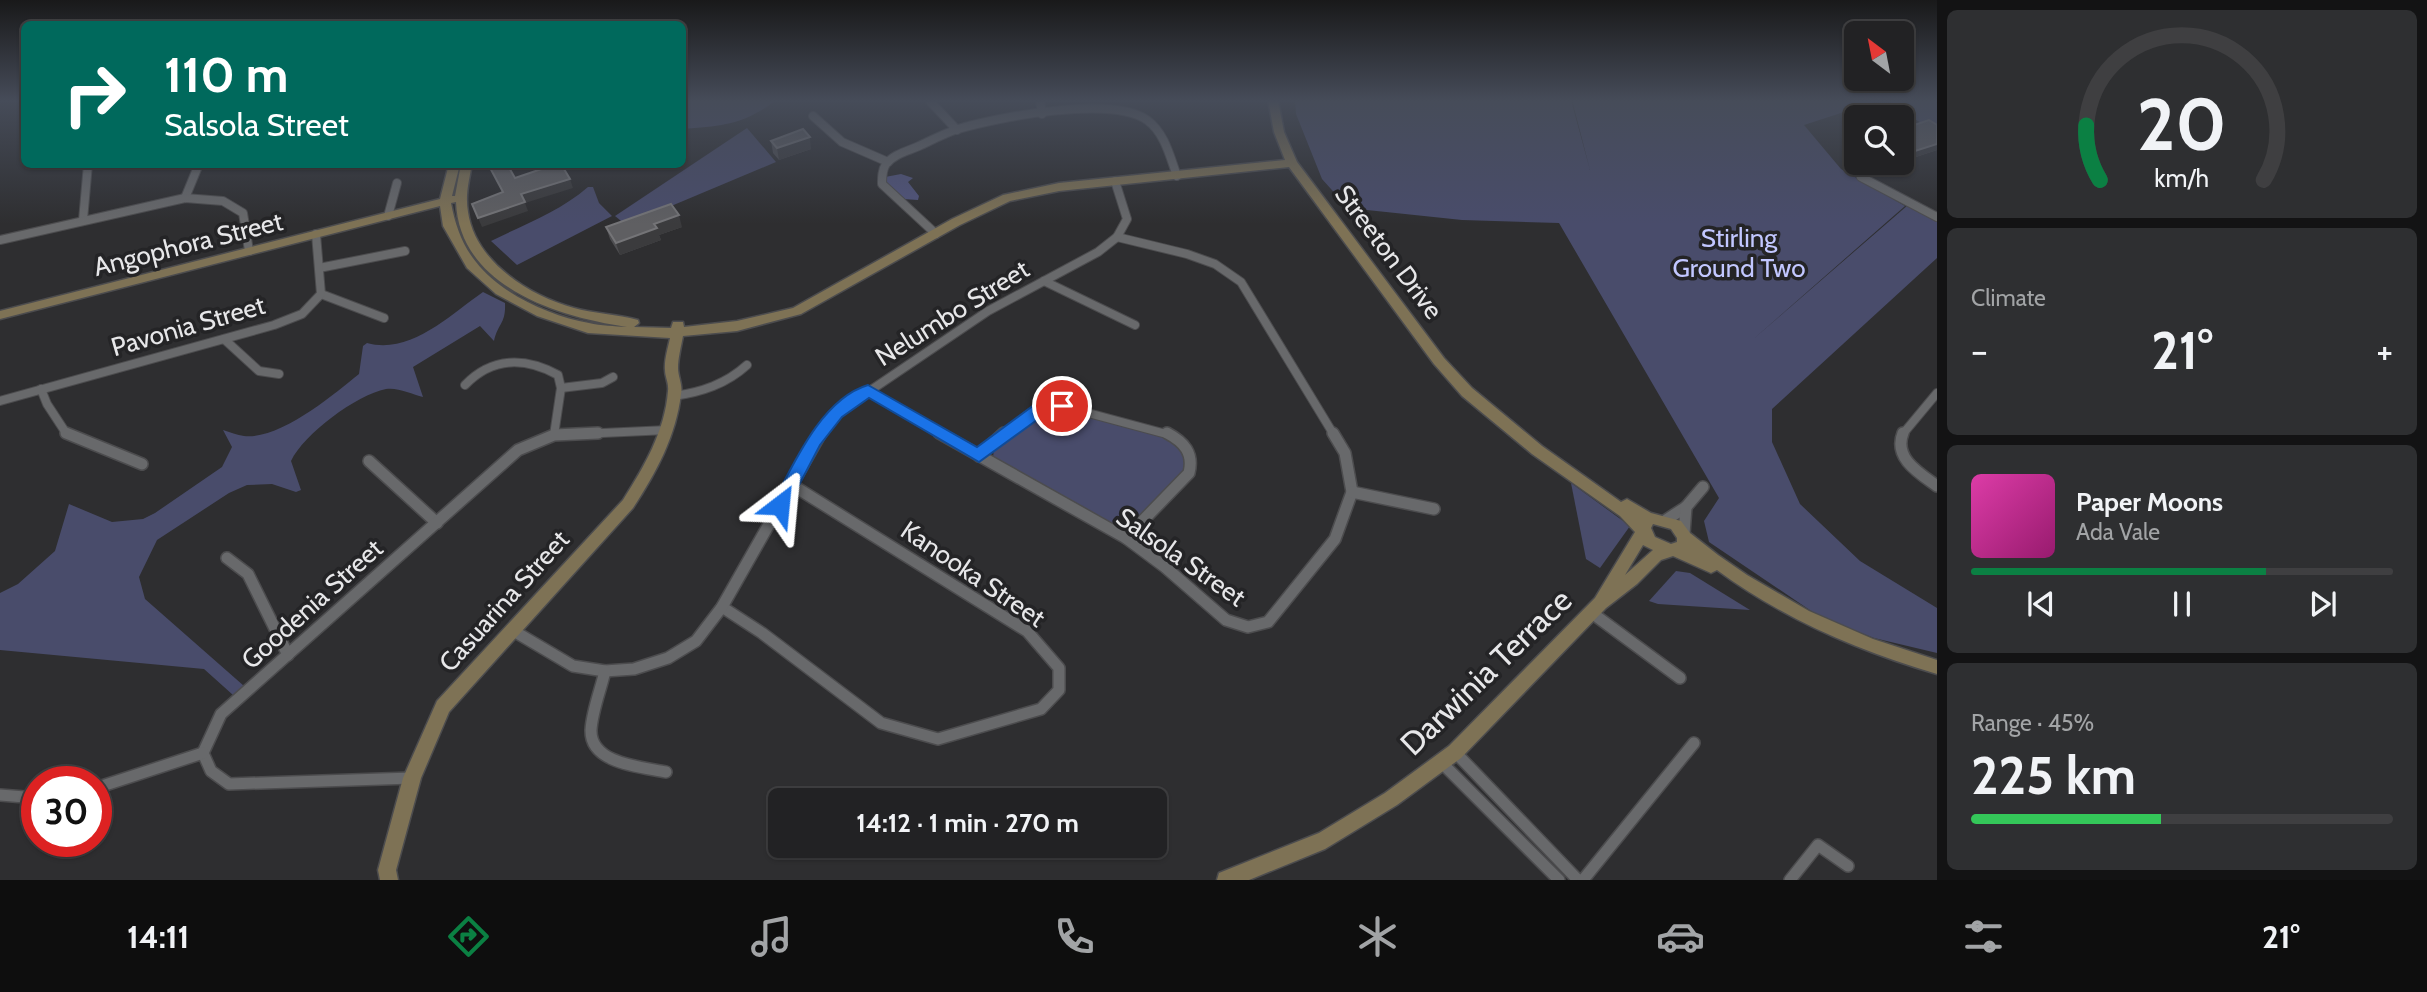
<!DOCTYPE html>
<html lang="en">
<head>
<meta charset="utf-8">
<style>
  :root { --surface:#222224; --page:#2e2f31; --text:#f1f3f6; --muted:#a2a4a6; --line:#3f3f41; --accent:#0b8043 }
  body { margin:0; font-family:Cabin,sans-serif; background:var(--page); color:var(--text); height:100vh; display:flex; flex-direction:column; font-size:26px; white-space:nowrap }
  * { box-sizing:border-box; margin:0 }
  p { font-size:23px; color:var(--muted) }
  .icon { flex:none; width:38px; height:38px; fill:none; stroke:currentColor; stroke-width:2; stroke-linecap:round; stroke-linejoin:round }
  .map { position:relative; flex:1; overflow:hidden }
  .side { display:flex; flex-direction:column; gap:10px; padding:10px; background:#131314; width:490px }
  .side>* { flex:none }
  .guide { position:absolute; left:21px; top:21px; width:665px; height:147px; border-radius:10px; box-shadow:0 2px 5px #0004,0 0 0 2px var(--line); background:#00695c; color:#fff; overflow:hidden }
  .needle { width:46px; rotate:328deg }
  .buttons { position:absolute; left:1844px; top:21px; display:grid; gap:14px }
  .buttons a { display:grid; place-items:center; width:70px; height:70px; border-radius:10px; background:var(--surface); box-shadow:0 2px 5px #0004,0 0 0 2px var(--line); font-size:35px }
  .speed { position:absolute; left:21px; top:766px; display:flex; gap:14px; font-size:35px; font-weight:700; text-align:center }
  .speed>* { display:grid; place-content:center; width:91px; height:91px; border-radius:50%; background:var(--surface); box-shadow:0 2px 5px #0004,0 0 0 2px var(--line); line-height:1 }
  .speed .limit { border:10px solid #d22; background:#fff; color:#111 }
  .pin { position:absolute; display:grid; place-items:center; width:60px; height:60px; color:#fff; margin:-30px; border:4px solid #fff; border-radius:50%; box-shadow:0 2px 7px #0007 }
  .me { position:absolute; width:77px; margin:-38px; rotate:29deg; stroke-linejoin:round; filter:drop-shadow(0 0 5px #0008) }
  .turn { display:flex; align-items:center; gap:24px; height:147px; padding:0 28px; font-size:32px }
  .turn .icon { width:91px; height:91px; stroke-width:2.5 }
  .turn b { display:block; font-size:49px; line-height:60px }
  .big { font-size:52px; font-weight:700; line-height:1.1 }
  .side .card { flex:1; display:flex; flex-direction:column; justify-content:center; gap:10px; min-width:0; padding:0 24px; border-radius:10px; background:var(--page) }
  .side .dial { align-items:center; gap:0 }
  .dial svg { height:182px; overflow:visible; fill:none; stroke:var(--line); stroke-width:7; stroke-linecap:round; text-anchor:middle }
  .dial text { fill:var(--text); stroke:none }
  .song { display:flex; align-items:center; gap:21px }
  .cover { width:84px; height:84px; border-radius:10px; background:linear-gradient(135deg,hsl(320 70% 55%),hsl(320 70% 35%)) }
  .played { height:7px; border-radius:4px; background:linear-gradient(90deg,var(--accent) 70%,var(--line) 70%) }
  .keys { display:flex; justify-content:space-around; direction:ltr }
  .heat { display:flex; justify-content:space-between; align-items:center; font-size:38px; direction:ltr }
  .charge { height:10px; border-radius:5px; background:linear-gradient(90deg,#34c759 45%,var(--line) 0) }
  .trip { position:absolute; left:768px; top:788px; width:399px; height:70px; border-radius:10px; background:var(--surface); box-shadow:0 2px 5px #0004,0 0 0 2px var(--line); font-weight:700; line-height:70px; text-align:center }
  .menu { display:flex; height:112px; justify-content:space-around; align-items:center; background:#0e0e0e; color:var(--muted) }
  .menu .icon { width:49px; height:49px }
  .menu .active { color:var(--accent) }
  .menu b { font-size:32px; color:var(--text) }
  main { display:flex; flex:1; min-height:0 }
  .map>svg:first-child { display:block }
</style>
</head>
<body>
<main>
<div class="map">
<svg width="1937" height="880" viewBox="0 0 1937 880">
  <rect width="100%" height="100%" fill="#2e2e30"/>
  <g fill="#494c6b">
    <path d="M 683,100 L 776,100 C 744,125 721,126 683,129 Z"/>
    <polygon points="1295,100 1571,100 1590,170 1572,100 1881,100 1804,125 1841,169 1905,206 1750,342 1908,205 1937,219 1937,258 1772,409 1772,442 1800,504 1860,561 1937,608 1937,653 1874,638 1820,617 1709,542 1704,521 1719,498 1559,223 1462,220 1348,208 1322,179 1296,114"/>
    <polygon points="1901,100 1932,100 1937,103 1937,125 1929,128 1890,103"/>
    <polygon points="1884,105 1923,129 1902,135 1902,117 1857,117 1853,114"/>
    <polygon points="747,128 776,162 626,225 615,216"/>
    <path d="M 588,187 L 593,187 L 599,203 L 612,216 L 517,265 L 491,241 C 525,224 559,212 588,187 Z"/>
    <path d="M 483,292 L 505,303 C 506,324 498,323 494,341 L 480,326 L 413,367 L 423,397 C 412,394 397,387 386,389 C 356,395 304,434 291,461 L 301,490 L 296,492 L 272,484 L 247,485 L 229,493 L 157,540 L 139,577 L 145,599 L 244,686 L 233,695 L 204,669 L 0,650 L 0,593 L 18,584 L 55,551 L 69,504 L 112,522 L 143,519 L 155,513 L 222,467 L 232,447 L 223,430 C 230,432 237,435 244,436 C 280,440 333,395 359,374 L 363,346 L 367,343 C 410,355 450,315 483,292 Z"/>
    <polygon points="1052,410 1065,410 1170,438 1187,459 1186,469 1124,531 993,458 994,448 1042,413"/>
    <polygon points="1571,483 1630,526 1600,568 1586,559"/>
    <polygon points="1676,571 1690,573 1750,610 1658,604 1649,601"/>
  </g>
  <polygon fill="#51547d" points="901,174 913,178 908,182 919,196 918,200 903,199 885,186 885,177"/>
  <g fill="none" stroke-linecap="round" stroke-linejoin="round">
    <defs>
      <g id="street-far1">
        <polyline points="929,100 957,130"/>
        <polyline points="1040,100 1042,114"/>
        <polyline points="813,116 842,142 888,162"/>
        <polyline points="1861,177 1937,217"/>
        <polyline points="185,198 199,164"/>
        <polyline points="388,216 397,183"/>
        <polyline points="83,220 88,164"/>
        <path d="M 936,234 L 882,184 C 882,177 882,170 886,164 C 894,154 908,151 919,146 C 932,140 945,133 958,129 C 999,117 1112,95 1147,120 C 1165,133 1170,157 1177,176"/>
        <polyline points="1117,237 1187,254 1215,264 1241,282 1334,435"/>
        <polyline points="0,240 185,198 223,201 243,213 249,251"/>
        <polyline points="319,268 405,251"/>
        <polyline points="1044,281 1135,325"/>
        <polyline points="321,294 384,318"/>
        <polyline points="224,339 259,371 279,374"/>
        <path d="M 465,385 C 492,357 525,357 558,375 L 561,388 L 554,435"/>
        <polyline points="561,388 602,383 613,377"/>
        <polyline points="41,389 47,404 66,433 70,435"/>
        <polyline points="868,390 943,435"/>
        <path d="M 674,396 C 702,392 726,384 747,365"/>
        <polyline points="0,401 274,325 302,314 321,294 316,234"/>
        <polyline points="558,435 668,430"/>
        <polyline points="819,435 837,413 988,311 1098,252 1117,237 1127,219 1115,181"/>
        <polyline points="1002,435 1039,411 1062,406 1170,435"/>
        <polyline points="1902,435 1937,393"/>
      </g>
      <g id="street">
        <polyline points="66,433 142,464"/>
        <polyline points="939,433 1126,538 1165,567 1226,620 1248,627 1268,622 1335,539 1352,492 1345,453 1333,433"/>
        <path d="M 1903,433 C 1893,458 1919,473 1937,486"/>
        <polyline points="979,456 1004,433"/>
        <polyline points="369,461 437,523"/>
        <polyline points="1352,492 1434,509"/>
        <polyline points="1666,520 1686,507 1703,487"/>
        <polyline points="1684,534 1686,507"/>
        <path d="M 1126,538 L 1189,473 C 1194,453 1184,442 1167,433"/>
        <polyline points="227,558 248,574 288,655"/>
        <polyline points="722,607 762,633 881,723 938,739 1041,709 1059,690 1059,668 1027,631 792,485"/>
        <polyline points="1592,613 1680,678"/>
        <polyline points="512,630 573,666 605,671 634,669 668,658 696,641 722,607 821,433"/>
        <path d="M 605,671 C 601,689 592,711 591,730 C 590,764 642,767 666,772"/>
        <polyline points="1455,752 1578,880"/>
        <polyline points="1441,762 1559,880"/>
        <polyline points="412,778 229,784 211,771 203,753 221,714 518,450 554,435 598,433"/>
        <polyline points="96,788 203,753"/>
        <polyline points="0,795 37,798"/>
        <polyline points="1583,880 1694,743"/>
        <polyline points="1790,880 1818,845 1848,866"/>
      </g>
      <path id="secondary" d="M 1268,100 L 1278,100 L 1284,132 L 1297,162 L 1444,358 L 1472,388 L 1542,446 L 1621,502 L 1627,499 L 1651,513 L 1681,521 L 1690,533 L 1718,555 L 1747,575 L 1809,611 L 1873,639 L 1937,660 L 1937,674 C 1858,651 1784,619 1717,570 L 1711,573 L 1673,556 L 1661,560 L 1637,584 L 1606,608 L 1461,758 L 1397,805 L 1325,849 L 1249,880 L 1217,880 L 1219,873 L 1319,833 L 1385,793 L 1449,746 L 1595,598 L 1635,532 L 1620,516 L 1532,454 L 1462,396 L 1434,364 L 1289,167 L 1059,191 L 1010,201 L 960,225 L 801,314 L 737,331 L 683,336 C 681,347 678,358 678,368 C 678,377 683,385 681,394 C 676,436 656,473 633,508 L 449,712 L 421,778 L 396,870 L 398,880 L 380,880 L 378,870 L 403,778 L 437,701 L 623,500 C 644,467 665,431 668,391 C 669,383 665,377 665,370 C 664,360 668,348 670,338 L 588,333 L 537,316 L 496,294 L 467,268 L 443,226 L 440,206 L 0,319 L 0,311 L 440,199 L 449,164 L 460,164 L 452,196 L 455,196 L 461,164 L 472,164 C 469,181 465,195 468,212 C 475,262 530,296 574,308 C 595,314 617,314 638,320 L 639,323 L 634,327 L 671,328 L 673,322 L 683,322 L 684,327 L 737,321 L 793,308 L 952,219 L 1003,195 L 1059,183 L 1285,160 L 1274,132 ZM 456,202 C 459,286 557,317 627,327 C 614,326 601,326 589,323 C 550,316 501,294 476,262 C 462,245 455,224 451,203 ZM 1653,524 L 1671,529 L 1677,538 L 1677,542 L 1671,544 L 1655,537 L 1651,528 ZM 1643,545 L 1653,550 L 1625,575 Z"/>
    </defs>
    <use href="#street-far1" stroke="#4c4c4e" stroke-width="10"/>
    <use href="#street" stroke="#4c4c4e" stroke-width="14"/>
    <use href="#secondary" stroke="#4c4c4e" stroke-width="3"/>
    <use href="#street-far1" stroke="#68696b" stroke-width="8"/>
    <use href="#street" stroke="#68696b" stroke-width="11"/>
    <use href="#secondary" fill="#7e7255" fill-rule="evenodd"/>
  </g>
  <g fill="#4e4e51">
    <polygon points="1937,125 1937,150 1904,161 1902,160 1902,129"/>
    <polygon points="771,141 811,149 779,160 773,153"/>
    <polygon points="606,227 682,227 659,235 661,240 620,255 610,239"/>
  </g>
  <g fill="#3b3b3d">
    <polygon points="810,137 811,149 779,160 777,148"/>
    <polygon points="1937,144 1937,150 1904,161 1912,152"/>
    <polygon points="570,179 573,188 525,203 528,211 482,227 478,218 521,194"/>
    <polygon points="679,215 682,227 659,235 661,240 620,255 616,243 654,224"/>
  </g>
  <g fill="#5f5f62" stroke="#747477" stroke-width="2">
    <polygon points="1929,120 1937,125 1937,144 1912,152 1902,146 1902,129"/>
    <polygon points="803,129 810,137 777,148 771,141"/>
    <polygon points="488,164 507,164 515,178 556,164 561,164 570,179 521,194 525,202 478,218 472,204 503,192"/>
    <polygon points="671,204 679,215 654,224 657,228 616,243 606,227"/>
  </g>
  <linearGradient id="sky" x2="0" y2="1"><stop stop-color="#19191a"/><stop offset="0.45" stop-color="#464c59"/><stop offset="1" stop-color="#464c59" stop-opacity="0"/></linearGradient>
  <rect width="1937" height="224" fill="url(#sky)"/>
  <path fill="#1a73e8" stroke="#114b97" stroke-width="2" d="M 868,385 L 977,447 L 1034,405 L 1062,400 L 1070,406 L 1068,410 L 1044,415 L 979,462 L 869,398 L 842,417 L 820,445 L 786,510 L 774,510 L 772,505 C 793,465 821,399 868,385 Z"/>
  <g text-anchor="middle" stroke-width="7" stroke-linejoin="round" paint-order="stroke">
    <g font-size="26" fill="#c2c7ff" stroke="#242426">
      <text x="1739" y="247">Stirling<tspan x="1739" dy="30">Ground Two</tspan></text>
    </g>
    <g font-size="26" fill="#e7e7e9" stroke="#242426">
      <text transform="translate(188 244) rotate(-14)" y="9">Angophora Street</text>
      <text transform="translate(1389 252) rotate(53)" y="9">Streeton Drive</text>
      <text transform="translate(952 313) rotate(-32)" y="9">Nelumbo Street</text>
      <text transform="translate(188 326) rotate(-16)" y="9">Pavonia Street</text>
      <text transform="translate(1181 557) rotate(35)" y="9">Salsola Street</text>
      <text transform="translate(973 574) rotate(34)" y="9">Kanooka Street</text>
      <text transform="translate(504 601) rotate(-48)" y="9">Casuarina Street</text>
      <text transform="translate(312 604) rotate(-42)" y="9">Goodenia Street</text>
    </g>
    <g font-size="32" fill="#e7e7e9" stroke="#242426">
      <text transform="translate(1486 672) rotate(-44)" y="11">Darwinia Terrace</text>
    </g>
  </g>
</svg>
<div class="buttons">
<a><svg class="needle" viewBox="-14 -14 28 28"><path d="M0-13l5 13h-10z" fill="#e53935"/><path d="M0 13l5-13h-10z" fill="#a2a4a6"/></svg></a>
<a><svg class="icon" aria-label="search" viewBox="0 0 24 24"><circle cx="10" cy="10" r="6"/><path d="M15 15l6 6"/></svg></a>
</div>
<div class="speed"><div class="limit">30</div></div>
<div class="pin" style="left:1062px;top:406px;background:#d93025"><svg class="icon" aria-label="arrive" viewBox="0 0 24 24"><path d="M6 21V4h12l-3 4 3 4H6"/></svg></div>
<svg class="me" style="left:780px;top:505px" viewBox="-20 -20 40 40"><path d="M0-17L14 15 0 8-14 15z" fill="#1a73e8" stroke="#fff" stroke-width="4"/></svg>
<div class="trip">14:12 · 1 min · 270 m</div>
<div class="guide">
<div class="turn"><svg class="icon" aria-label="right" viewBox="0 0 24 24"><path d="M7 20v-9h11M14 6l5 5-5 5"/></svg><div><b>110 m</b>Salsola Street</div></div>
</div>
</div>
<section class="side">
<div class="card dial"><svg viewBox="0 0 100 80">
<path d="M14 69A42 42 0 1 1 86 69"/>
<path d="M14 69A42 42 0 0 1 8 45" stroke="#0b8043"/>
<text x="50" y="56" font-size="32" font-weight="700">20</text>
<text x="50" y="72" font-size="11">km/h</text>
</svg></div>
<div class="card"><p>Climate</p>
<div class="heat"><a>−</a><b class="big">21°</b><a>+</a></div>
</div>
<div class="card">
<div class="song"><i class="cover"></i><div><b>Paper Moons</b><p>Ada Vale</p></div></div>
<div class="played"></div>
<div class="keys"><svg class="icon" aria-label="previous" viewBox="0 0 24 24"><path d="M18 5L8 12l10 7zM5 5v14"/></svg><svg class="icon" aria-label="pause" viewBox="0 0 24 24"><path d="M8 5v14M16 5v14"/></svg><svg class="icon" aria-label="next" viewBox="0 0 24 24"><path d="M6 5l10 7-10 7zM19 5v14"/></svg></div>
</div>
<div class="card"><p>Range · 45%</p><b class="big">225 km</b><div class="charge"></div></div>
</section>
</main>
<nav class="menu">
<b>14:11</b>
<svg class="icon active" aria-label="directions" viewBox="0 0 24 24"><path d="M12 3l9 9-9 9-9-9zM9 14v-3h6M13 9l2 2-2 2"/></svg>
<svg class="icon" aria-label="music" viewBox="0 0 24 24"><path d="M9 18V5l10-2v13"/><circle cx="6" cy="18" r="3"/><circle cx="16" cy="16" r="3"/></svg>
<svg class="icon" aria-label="phone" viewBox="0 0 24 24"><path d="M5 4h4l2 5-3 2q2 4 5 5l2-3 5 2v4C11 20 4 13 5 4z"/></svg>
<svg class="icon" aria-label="climate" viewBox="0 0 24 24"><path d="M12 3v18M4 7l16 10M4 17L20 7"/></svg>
<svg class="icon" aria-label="car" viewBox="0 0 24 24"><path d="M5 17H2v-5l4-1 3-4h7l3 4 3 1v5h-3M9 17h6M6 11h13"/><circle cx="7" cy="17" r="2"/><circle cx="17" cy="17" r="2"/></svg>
<svg class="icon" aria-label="filters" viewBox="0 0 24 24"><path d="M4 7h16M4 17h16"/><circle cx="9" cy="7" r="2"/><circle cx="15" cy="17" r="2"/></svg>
<b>21°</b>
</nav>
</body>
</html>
